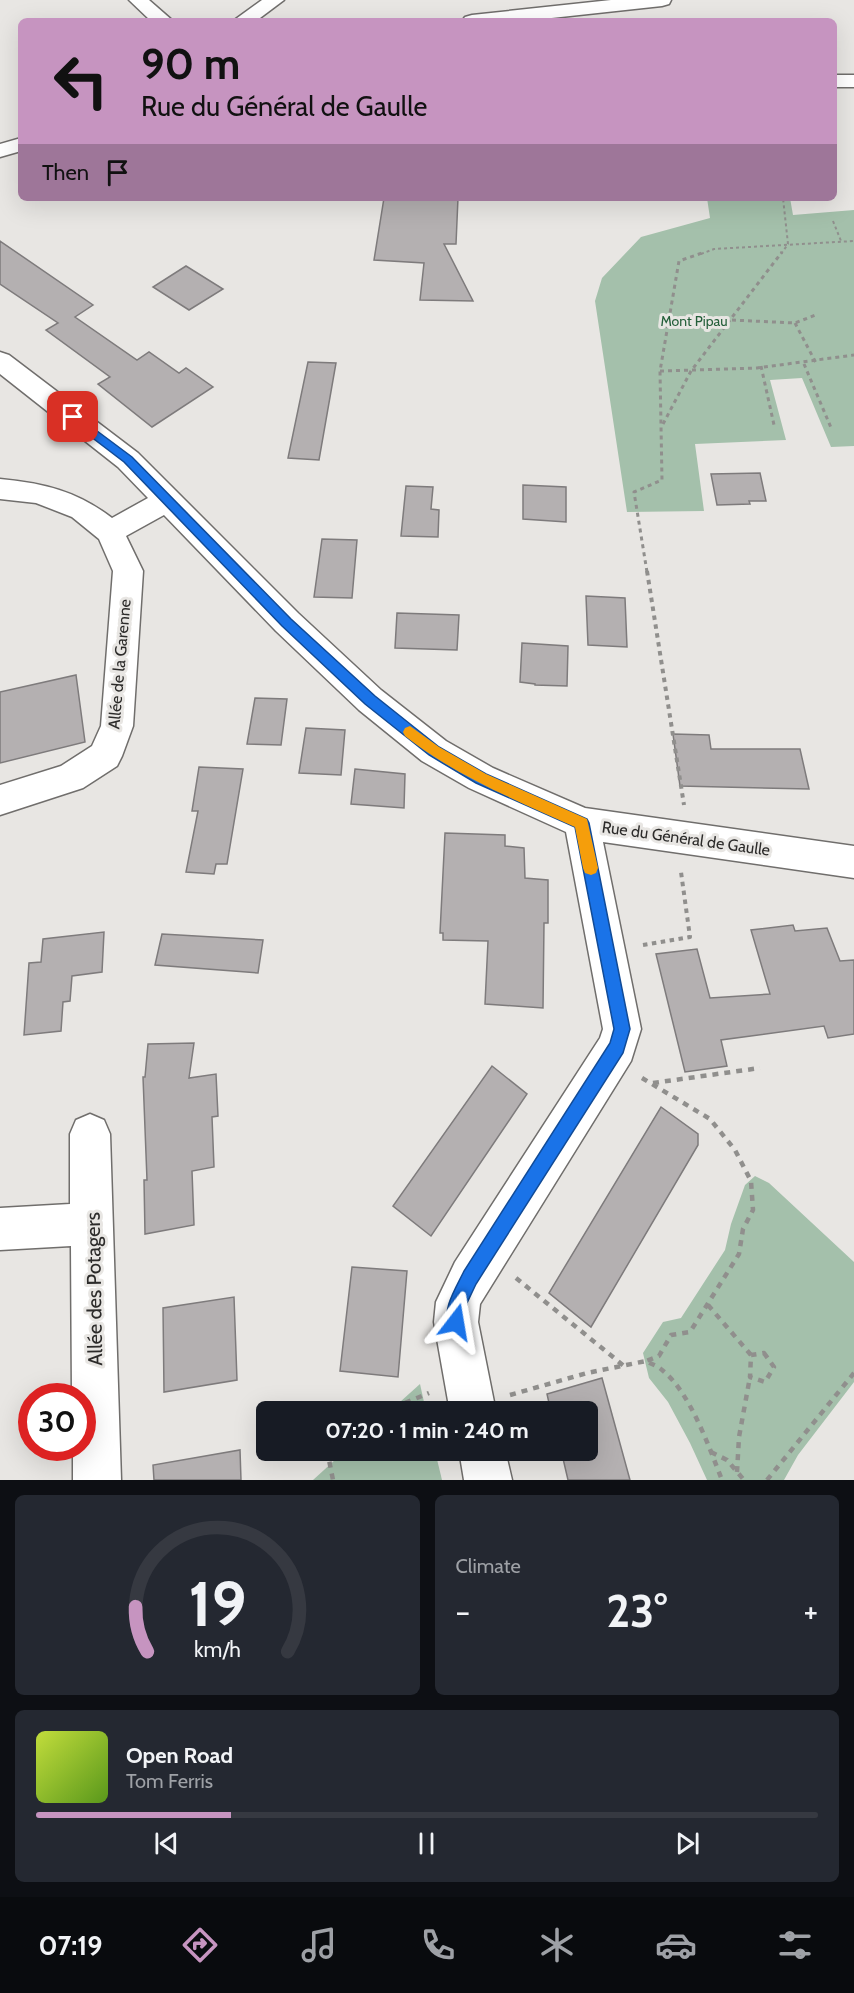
<!DOCTYPE html>
<html lang="en">
<head>
<meta charset="utf-8">
<style>
  :root { --surface:#171b24; --page:#242831; --text:#f1f3f6; --muted:#9ea1a6; --line:#363941; --accent:#c694c0 }
  body { margin:0; font-family:Cabin,sans-serif; background:var(--page); color:var(--text); height:100vh; display:flex; flex-direction:column; font-size:22px; white-space:nowrap }
  * { box-sizing:border-box; margin:0 }
  p { font-size:20px; color:var(--muted) }
  .icon { flex:none; width:33px; height:33px; fill:none; stroke:currentColor; stroke-width:2; stroke-linecap:round; stroke-linejoin:round }
  .map { position:relative; height:1480px; overflow:hidden }
  .panel { display:flex; flex-direction:column; gap:15px; padding:15px; background:#0d0f14; flex:1 }
  .panel>* { flex:none }
  .banner { position:absolute; left:18px; top:18px; width:819px; height:183px; border-radius:9px; box-shadow:0 6px 24px #0002; background:#c694c0; color:#111; overflow:hidden }
  .speed { position:absolute; left:18px; top:1383px; display:flex; gap:12px; font-size:30px; font-weight:700; text-align:center }
  .speed>* { display:grid; place-content:center; width:78px; height:78px; border-radius:50%; background:var(--surface); box-shadow:0 6px 24px #0002; line-height:1 }
  .speed .limit { border:9px solid #d22; background:#fff; color:#111 }
  .pin { position:absolute; display:grid; place-items:center; width:51px; height:51px; color:#fff; margin:-26px; border-radius:12px; box-shadow:0 3px 9px #0006 }
  .me { position:absolute; width:66px; margin:-33px; rotate:14deg; stroke-linejoin:round; filter:drop-shadow(0 0 4px #0008) }
  .turn { display:flex; align-items:center; gap:21px; height:126px; padding:0 24px; font-size:27px }
  .turn .icon { width:78px; height:78px; stroke-width:2.5 }
  .turn b { display:block; font-size:42px; line-height:51px }
  .then { display:flex; align-items:center; height:57px; padding:0 24px; background:#0003; gap:12px; font-size:22px }
  .big { font-size:45px; font-weight:700; line-height:1.1 }
  .panel .tile { flex:1; display:flex; flex-direction:column; justify-content:center; gap:9px; min-width:0; padding:0 21px; border-radius:9px; background:var(--page) }
  .panel .dial { align-items:center; gap:0 }
  .dial svg { height:156px; overflow:visible; fill:none; stroke:var(--line); stroke-width:7; stroke-linecap:round; text-anchor:middle }
  .dial text { fill:var(--text); stroke:none }
  .song { display:flex; align-items:center; gap:18px }
  .cover { width:72px; height:72px; border-radius:9px; background:linear-gradient(135deg,hsl(70 70% 55%),hsl(90 70% 35%)) }
  .played { height:6px; border-radius:3px; background:linear-gradient(90deg,var(--accent) 25%,var(--line) 25%) }
  .keys { display:flex; justify-content:space-around; direction:ltr }
  .heat { display:flex; justify-content:space-between; align-items:center; font-size:33px; direction:ltr }
  .panel .tiles { flex:1; display:grid; gap:15px; grid-template-columns:1fr 1fr }
  .tile:last-child { grid-column:span 2 }
  .trip { position:absolute; left:256px; top:1401px; width:342px; height:60px; border-radius:9px; background:var(--surface); box-shadow:0 6px 24px #0002; font-weight:700; line-height:60px; text-align:center }
  .tabs { display:flex; height:96px; justify-content:space-around; align-items:center; background:#090b0e; color:var(--muted) }
  .tabs .icon { width:42px; height:42px }
  .tabs .on { color:var(--accent) }
  .tabs b { font-size:27px; color:var(--text) }
  .map>svg:first-child { display:block }
</style>
</head>
<body>
<div class="map">
<svg width="854" height="1480" viewBox="0 0 854 1480">
  <rect width="100%" height="100%" fill="#e8e6e3"/>
  <g fill="#a4c0ab">
    <polygon points="707,198 790,198 793,215 854,210 854,446 831,447 802,378 770,380 786,440 695,444 704,511 627,512 595,301 602,278 641,237 710,218"/>
    <polygon points="755,1176 769,1183 854,1262 854,1382 798,1455 784,1480 707,1480 690,1443 668,1402 649,1378 643,1353 663,1322 681,1318 725,1250 731,1224 745,1185"/>
    <polygon points="420,1384 426,1411 390,1411"/>
    <polygon points="346,1450 435,1451 442,1480 313,1480"/>
  </g>
  <g fill="#b4b0b1" stroke="#7e7b7c" stroke-width="1.5">
    <polygon points="384,198 458,198 456,244 444,244 473,301 420,300 424,263 374,260"/>
    <polygon points="0,241 93,305 75,317 137,360 149,352 179,373 186,368 213,387 152,427 98,384 110,377 46,330 58,323 0,284"/>
    <polygon points="186,266 223,289 189,310 153,287"/>
    <polygon points="308,362 336,363 319,460 288,458"/>
    <polygon points="760,473 766,501 749,501 750,504 717,505 711,474"/>
    <polygon points="523,485 566,487 566,522 523,519"/>
    <polygon points="406,486 433,487 431,509 439,510 438,537 401,536"/>
    <polygon points="322,539 357,540 352,598 314,597"/>
    <polygon points="586,596 625,598 627,647 588,645"/>
    <polygon points="397,613 459,615 457,650 395,648"/>
    <polygon points="522,643 568,646 567,686 535,685 535,684 520,682"/>
    <polygon points="76,675 85,742 0,763 0,692"/>
    <polygon points="255,698 287,699 281,745 247,744"/>
    <polygon points="306,728 345,730 341,775 299,773"/>
    <polygon points="673,734 709,735 711,749 800,749 809,789 680,786"/>
    <polygon points="199,767 243,769 227,864 216,864 214,874 186,872 198,811 192,811"/>
    <polygon points="355,769 405,774 404,808 351,804"/>
    <polygon points="445,833 505,835 505,846 524,848 525,878 548,880 548,923 544,923 543,1008 485,1004 488,941 443,940 443,933 440,933"/>
    <polygon points="793,925 795,931 827,928 840,961 854,960 854,1034 828,1038 824,1026 721,1040 727,1066 685,1072 656,954 697,949 710,998 770,994 751,930"/>
    <polygon points="104,932 102,972 72,976 70,1001 63,1002 61,1031 24,1035 29,963 41,962 43,939"/>
    <polygon points="162,934 263,940 258,973 155,965"/>
    <polygon points="194,1043 189,1078 216,1074 218,1116 212,1117 214,1167 192,1171 194,1225 145,1234 144,1180 147,1180 143,1077 145,1077 148,1044"/>
    <polygon points="492,1066 527,1094 431,1236 393,1206"/>
    <polygon points="661,1107 698,1134 698,1145 591,1327 549,1293"/>
    <polygon points="352,1267 407,1271 398,1377 340,1371"/>
    <polygon points="234,1297 237,1380 164,1392 163,1308"/>
    <polygon points="602,1378 630,1480 568,1480 561,1450 588,1450 588,1412 551,1412 547,1394"/>
    <polygon points="240,1450 241,1480 154,1480 153,1465"/>
  </g>
  <g fill="none" stroke-linecap="round" stroke-linejoin="round">
    <defs>
      <g id="minor">
        <polygon points="129,0 149,0 173,21 151,21"/>
        <polygon points="262,0 284,0 256,21 233,21"/>
        <polygon points="611,0 671,0 669,4 662,6 524,21 462,21 465,17 472,15"/>
        <rect x="834" y="75" width="20" height="12"/>
        <polygon points="21,138 21,151 0,157 0,144"/>
        <path d="M 0,352 L 9,355 L 138,453 L 298,613 L 381,690 L 446,741 L 493,768 L 585,808 L 854,846 L 854,878 L 603,842 L 641,1029 L 631,1061 L 480,1304 L 478,1322 L 496,1412 L 450,1412 L 434,1322 L 436,1302 L 455,1262 L 600,1038 L 603,1029 L 566,832 L 469,788 L 422,761 L 359,710 L 276,631 L 164,515 L 126,536 L 143,571 L 133,726 L 122,756 L 117,766 L 83,788 L 0,815 L 0,785 L 61,766 L 92,746 L 101,726 L 113,571 L 99,539 L 72,517 L 36,503 L 0,499 L 0,479 C 43,483 77,491 112,518 L 148,498 L 118,467 L 0,374 Z"/>
        <polygon points="90,1114 104,1120 110,1134 121,1480 73,1480 73,1448 82,1448 82,1396 72,1396 71,1246 0,1250 0,1208 70,1204 70,1134 76,1120"/>
        <polygon points="459,1450 505,1450 512,1480 464,1480"/>
      </g>
    </defs>
    <use href="#minor" stroke="#706e6c" stroke-width="3"/>
    <g stroke="#908f8d" stroke-width="2" stroke-dasharray="3 3" stroke-linecap="butt">
      <polyline points="833,221 841,241"/>
      <polyline points="701,254 714,249 854,241"/>
      <polyline points="781,254 788,244 783,198"/>
    </g>
    <g stroke="#908f8d" stroke-width="3" stroke-dasharray="4 4" stroke-linecap="butt">
      <polyline points="732,320 795,323 818,314"/>
      <polyline points="795,323 816,363"/>
      <polyline points="804,364 832,430"/>
      <polyline points="761,366 774,425"/>
      <polyline points="660,371 757,368 854,355"/>
      <polyline points="663,424 691,371 782,252"/>
      <polyline points="647,572 634,492 662,480 660,371 679,261 705,252"/>
    </g>
    <g stroke="#908f8d" stroke-width="4" stroke-dasharray="4.5 4.5" stroke-linecap="butt">
      <polyline points="647,571 684,805"/>
      <polyline points="643,945 690,937 681,872"/>
    </g>
    <g stroke="#908f8d" stroke-width="4.5" stroke-dasharray="6 6" stroke-linecap="butt">
      <polyline points="642,1078 710,1119 735,1150 751,1181 753,1210 743,1229 739,1254 690,1332 671,1335 659,1356 646,1361"/>
      <polyline points="653,1083 760,1068"/>
      <polyline points="516,1278 624,1366"/>
      <polyline points="708,1305 751,1355"/>
      <polygon points="764,1353 774,1367 765,1382 750,1377 751,1355"/>
      <path d="M 510,1395 L 587,1373 L 646,1361 C 651,1364 658,1366 662,1370 C 690,1392 709,1447 722,1480"/>
      <polyline points="383,1412 429,1393"/>
      <polyline points="327,1450 333,1480"/>
      <polyline points="711,1452 727,1460 744,1480"/>
      <polyline points="737,1472 739,1437 750,1377"/>
      <polyline points="767,1480 854,1373"/>
    </g>
    <use href="#minor" fill="#fff" fill-rule="evenodd"/>
  </g>
  <path fill="#1a73e8" stroke="#114b97" stroke-width="1.5" d="M 73,413 L 132,457 L 291,619 L 375,696 L 439,747 L 486,774 L 587,819 L 589,823 L 630,1029 L 623,1053 L 476,1284 L 467,1303 L 462,1328 L 456,1331 L 449,1328 C 441,1310 456,1288 464,1271 L 610,1043 L 614,1029 L 575,827 L 476,783 L 429,755 L 365,704 L 282,626 L 124,462 L 69,420 L 68,417 Z"/>
  <path fill="#f59e0b" d="M 410,726 L 439,747 L 486,774 L 587,819 L 598,868 L 596,873 L 591,875 L 585,873 L 583,868 L 575,827 C 516,800 457,777 405,736 L 403,732 L 405,728 Z"/>
  <g text-anchor="middle" stroke-width="6" stroke-linejoin="round" paint-order="stroke">
    <g font-size="14" fill="#245f3a" stroke="#e8e6e3">
      <text x="694" y="326">Mont Pipau</text>
    </g>
    <g font-size="16" fill="#2c2b2a" stroke="#e8e6e3">
      <text transform="translate(119 664) rotate(-85)" y="6">Allée de la Garenne</text>
      <text transform="translate(686 838) rotate(8)" y="6">Rue du Général de Gaulle</text>
    </g>
    <g font-size="20" fill="#2c2b2a" stroke="#e8e6e3">
      <text transform="translate(94 1289) rotate(-91)" y="7">Allée des Potagers</text>
    </g>
  </g>
</svg>
<div class="speed"><div class="limit">30</div></div>
<div class="pin" style="left:73px;top:417px;background:#d93025"><svg class="icon" aria-label="arrive" viewBox="0 0 24 24"><path d="M6 21V4h12l-3 4 3 4H6"/></svg></div>
<svg class="me" style="left:456px;top:1322px" viewBox="-20 -20 40 40"><path d="M0-17L14 15 0 8-14 15z" fill="#1a73e8" stroke="#fff" stroke-width="4"/></svg>
<div class="trip">07:20 · 1 min · 240 m</div>
<div class="banner">
<div class="turn"><svg class="icon" aria-label="left" viewBox="0 0 24 24"><path d="M17 20v-9H6M10 6l-5 5 5 5"/></svg><div><b>90 m</b>Rue du Général de Gaulle</div></div>
<div class="then">Then<svg class="icon" aria-label="arrive" viewBox="0 0 24 24"><path d="M6 21V4h12l-3 4 3 4H6"/></svg></div>
</div>
</div>
<section class="panel">
<div class="tiles">
<div class="tile dial"><svg viewBox="0 0 100 80">
<path d="M14 69A42 42 0 1 1 86 69"/>
<path d="M14 69A42 42 0 0 1 8 46" stroke="#c694c0"/>
<text x="50" y="56" font-size="32" font-weight="700">19</text>
<text x="50" y="72" font-size="11">km/h</text>
</svg></div>
<div class="tile"><p>Climate</p>
<div class="heat"><a>−</a><b class="big">23°</b><a>+</a></div>
</div>
<div class="tile">
<div class="song"><i class="cover"></i><div><b>Open Road</b><p>Tom Ferris</p></div></div>
<div class="played"></div>
<div class="keys"><svg class="icon" aria-label="previous" viewBox="0 0 24 24"><path d="M18 5L8 12l10 7zM5 5v14"/></svg><svg class="icon" aria-label="pause" viewBox="0 0 24 24"><path d="M8 5v14M16 5v14"/></svg><svg class="icon" aria-label="next" viewBox="0 0 24 24"><path d="M6 5l10 7-10 7zM19 5v14"/></svg></div>
</div>
</div>
</section>
<nav class="tabs">
<b>07:19</b>
<svg class="icon on" aria-label="directions" viewBox="0 0 24 24"><path d="M12 3l9 9-9 9-9-9zM9 14v-3h6M13 9l2 2-2 2"/></svg>
<svg class="icon" aria-label="music" viewBox="0 0 24 24"><path d="M9 18V5l10-2v13"/><circle cx="6" cy="18" r="3"/><circle cx="16" cy="16" r="3"/></svg>
<svg class="icon" aria-label="phone" viewBox="0 0 24 24"><path d="M5 4h4l2 5-3 2q2 4 5 5l2-3 5 2v4C11 20 4 13 5 4z"/></svg>
<svg class="icon" aria-label="climate" viewBox="0 0 24 24"><path d="M12 3v18M4 7l16 10M4 17L20 7"/></svg>
<svg class="icon" aria-label="car" viewBox="0 0 24 24"><path d="M5 17H2v-5l4-1 3-4h7l3 4 3 1v5h-3M9 17h6M6 11h13"/><circle cx="7" cy="17" r="2"/><circle cx="17" cy="17" r="2"/></svg>
<svg class="icon" aria-label="filters" viewBox="0 0 24 24"><path d="M4 7h16M4 17h16"/><circle cx="9" cy="7" r="2"/><circle cx="15" cy="17" r="2"/></svg>
</nav>
</body>
</html>
